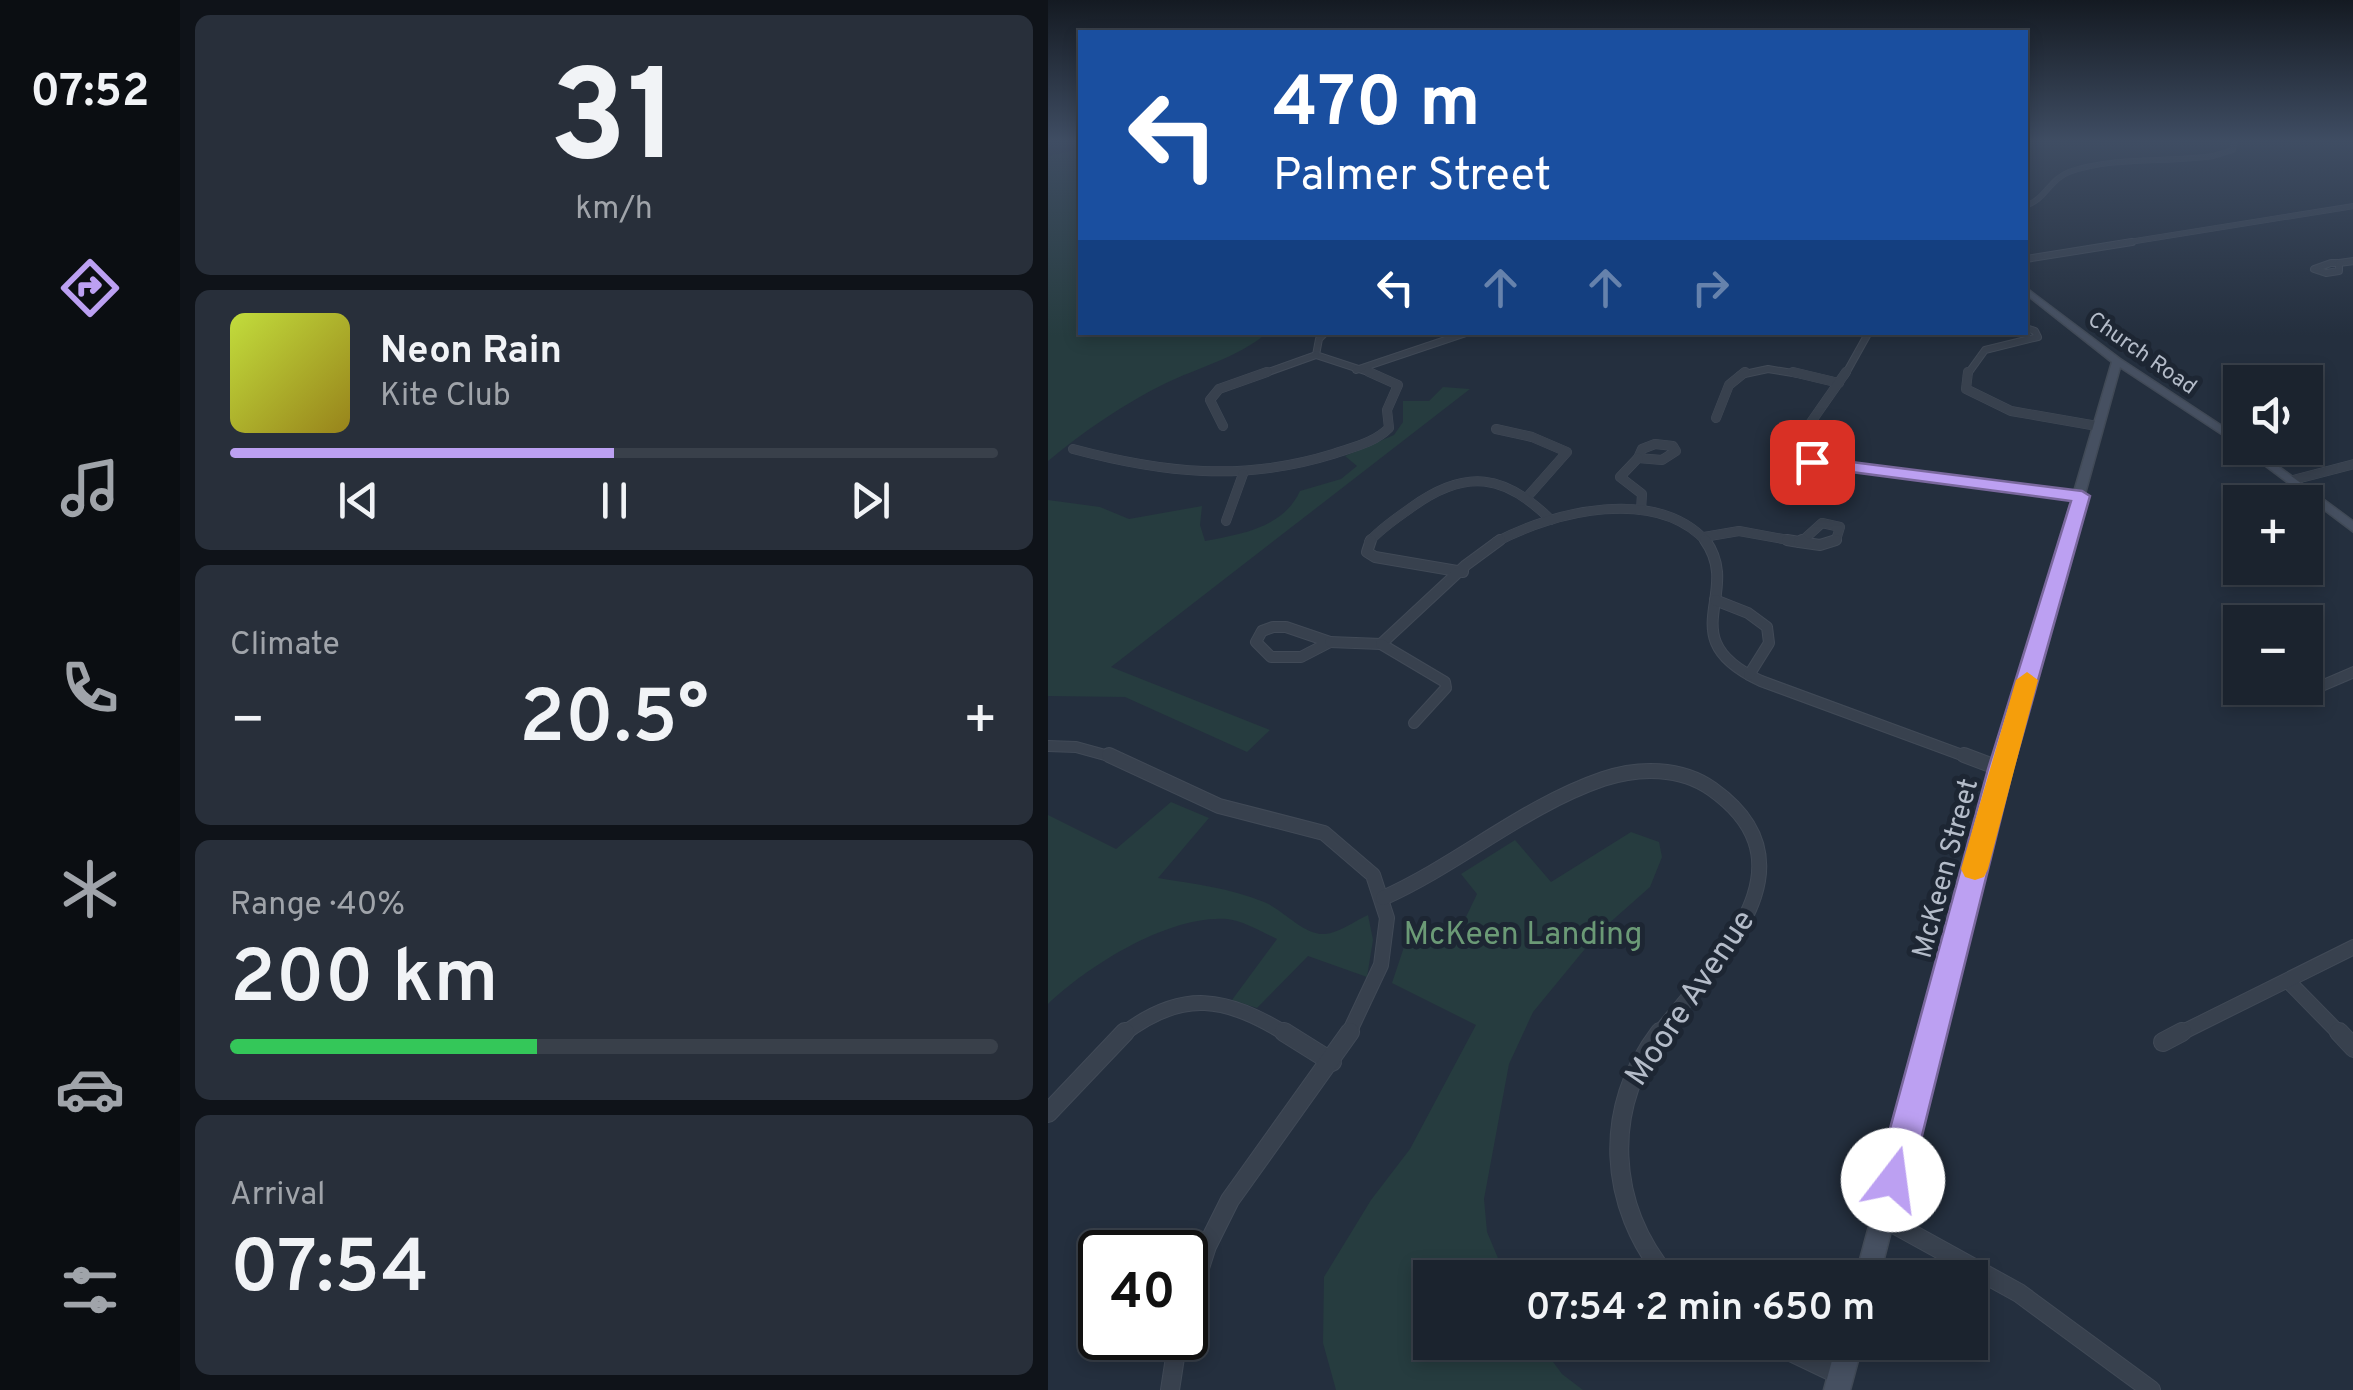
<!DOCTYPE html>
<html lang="en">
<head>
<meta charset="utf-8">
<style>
  :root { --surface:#1b232e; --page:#282f3a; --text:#f1f3f6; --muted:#a0a4aa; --line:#39404a; --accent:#bca0f2 }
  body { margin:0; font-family:Overpass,sans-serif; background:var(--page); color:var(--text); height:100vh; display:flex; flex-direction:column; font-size:38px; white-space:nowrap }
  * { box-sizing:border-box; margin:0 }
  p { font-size:32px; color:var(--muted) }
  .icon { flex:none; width:55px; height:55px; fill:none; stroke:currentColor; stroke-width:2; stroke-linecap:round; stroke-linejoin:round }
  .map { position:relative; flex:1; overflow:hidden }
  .drawer { display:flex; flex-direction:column; gap:15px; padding:15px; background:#0f1319; width:868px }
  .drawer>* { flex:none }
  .top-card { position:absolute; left:30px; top:30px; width:950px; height:305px; border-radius:0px; box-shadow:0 5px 15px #0003,0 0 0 2px var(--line); background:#1a4fa0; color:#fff; overflow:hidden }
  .fabs { position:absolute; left:1175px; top:365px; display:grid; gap:20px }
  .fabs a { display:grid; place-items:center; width:100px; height:100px; border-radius:0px; background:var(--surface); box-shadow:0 5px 15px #0003,0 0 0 2px var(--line); font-size:50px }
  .speed { position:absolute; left:30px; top:1230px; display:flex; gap:20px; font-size:50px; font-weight:700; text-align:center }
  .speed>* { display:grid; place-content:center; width:130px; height:130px; border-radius:50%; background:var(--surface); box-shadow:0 5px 15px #0003,0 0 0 2px var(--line); line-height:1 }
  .speed .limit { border:5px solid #111; border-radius:15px; background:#fff; color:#111 }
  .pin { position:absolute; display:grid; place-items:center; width:85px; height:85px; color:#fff; margin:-42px; border-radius:20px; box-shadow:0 5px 15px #0006 }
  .me { position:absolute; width:110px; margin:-55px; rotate:15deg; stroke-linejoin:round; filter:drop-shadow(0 0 8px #0008) }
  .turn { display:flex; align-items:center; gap:35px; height:210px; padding:0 30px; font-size:45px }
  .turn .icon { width:130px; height:130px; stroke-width:2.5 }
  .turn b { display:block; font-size:70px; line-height:85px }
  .lanes { display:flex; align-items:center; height:95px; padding:0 30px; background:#0003; justify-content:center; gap:50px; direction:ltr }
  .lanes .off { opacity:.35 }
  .big { font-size:75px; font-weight:600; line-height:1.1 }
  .drawer .card { flex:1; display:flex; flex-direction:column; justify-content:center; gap:15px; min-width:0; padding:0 35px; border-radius:15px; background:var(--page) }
  .drawer .dial { align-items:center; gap:0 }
  .dial b { font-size:130px; line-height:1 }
  .song { display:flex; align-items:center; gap:30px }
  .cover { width:120px; height:120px; border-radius:15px; background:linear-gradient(135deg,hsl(70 70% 55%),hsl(50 70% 35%)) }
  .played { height:10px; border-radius:5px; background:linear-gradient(90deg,var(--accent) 50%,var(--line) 50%) }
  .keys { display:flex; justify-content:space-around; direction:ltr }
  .heat { display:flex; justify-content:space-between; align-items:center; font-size:55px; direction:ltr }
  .charge { height:15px; border-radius:8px; background:linear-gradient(90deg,#34c759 40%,var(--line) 0) }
  .trip { position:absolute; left:365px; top:1260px; width:575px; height:100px; border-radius:0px; background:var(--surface); box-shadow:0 5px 15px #0003,0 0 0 2px var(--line); font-weight:600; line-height:100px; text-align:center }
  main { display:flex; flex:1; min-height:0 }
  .dock { display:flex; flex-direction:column; width:180px; justify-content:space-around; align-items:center; background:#0b0e12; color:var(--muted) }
  .dock .icon { width:70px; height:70px }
  .dock .on { color:var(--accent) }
  .dock b { font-size:45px; color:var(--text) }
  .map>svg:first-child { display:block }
</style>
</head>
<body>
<main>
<nav class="dock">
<b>07:52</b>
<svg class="icon on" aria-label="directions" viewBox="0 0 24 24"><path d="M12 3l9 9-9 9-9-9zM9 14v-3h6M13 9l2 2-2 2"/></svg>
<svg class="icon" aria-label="music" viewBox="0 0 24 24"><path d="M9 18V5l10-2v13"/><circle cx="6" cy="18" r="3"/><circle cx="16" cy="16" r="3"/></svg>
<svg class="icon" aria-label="phone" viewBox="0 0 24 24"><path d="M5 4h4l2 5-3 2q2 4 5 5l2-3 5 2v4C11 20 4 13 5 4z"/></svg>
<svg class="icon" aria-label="climate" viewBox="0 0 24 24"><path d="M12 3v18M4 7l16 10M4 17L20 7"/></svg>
<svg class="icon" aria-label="car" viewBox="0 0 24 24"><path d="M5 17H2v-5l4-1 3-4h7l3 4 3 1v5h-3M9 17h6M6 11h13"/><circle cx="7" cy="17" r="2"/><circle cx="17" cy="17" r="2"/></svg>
<svg class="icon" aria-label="filters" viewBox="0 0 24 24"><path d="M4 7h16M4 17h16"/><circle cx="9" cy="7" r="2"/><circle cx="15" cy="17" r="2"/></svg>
</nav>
<section class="drawer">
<div class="card dial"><b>31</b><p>km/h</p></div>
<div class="card">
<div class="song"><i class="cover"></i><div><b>Neon Rain</b><p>Kite Club</p></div></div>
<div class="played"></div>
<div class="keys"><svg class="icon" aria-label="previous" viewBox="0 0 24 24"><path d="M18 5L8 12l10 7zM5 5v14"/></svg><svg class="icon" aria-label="pause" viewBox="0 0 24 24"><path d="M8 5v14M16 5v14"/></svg><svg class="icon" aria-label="next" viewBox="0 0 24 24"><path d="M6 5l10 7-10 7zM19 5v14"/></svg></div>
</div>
<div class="card"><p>Climate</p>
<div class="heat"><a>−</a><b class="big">20.5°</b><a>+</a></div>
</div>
<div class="card"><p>Range · 40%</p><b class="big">200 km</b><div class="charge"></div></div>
<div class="card"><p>Arrival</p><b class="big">07:54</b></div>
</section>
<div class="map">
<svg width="1306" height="1390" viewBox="0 0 1306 1390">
  <rect width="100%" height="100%" fill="#242f3e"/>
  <g fill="#263c3f">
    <path d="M 32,149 L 32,332 L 219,333 C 189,358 151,367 116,384 C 74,405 36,431 0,461 L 0,156 Z"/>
    <path d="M 395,387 L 422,389 L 63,667 L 222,730 L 199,752 L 77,697 L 0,696 L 0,500 L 52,507 L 81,519 L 154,506 L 152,525 L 157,541 C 193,534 235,528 252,491 L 293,479 L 309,466 L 297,456 L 346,435 L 355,422 L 355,401 L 381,401 Z"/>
    <path d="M 123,802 L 161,818 L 110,878 C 146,884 182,888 216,902 C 236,910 255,935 277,934 C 290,933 307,921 320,915 L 325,940 L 319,977 L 260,956 L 209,1008 L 184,1000 L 229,939 C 214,932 196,921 179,919 C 120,915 40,966 0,1004 L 0,815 L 68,849 Z"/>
    <polygon points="583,832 611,842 614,857 602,887 550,933 485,1012 461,1064 436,1199 439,1232 458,1277 382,1278 382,1342 491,1343 514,1374 535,1390 288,1390 275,1343 276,1277 323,1200 362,1149 428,1025 344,983 357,944 408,938 429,894 413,874 467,840 503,882"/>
  </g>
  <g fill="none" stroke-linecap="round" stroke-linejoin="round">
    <defs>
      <g id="street-far5">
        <path d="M 978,205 C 996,201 1002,179 1021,172 C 1066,156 1118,163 1165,156 L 1185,150 L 1186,142"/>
        <polyline points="1069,244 1306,206"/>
      </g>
      <g id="street-far4">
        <polyline points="978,259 1084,242"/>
        <polygon points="1283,263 1291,263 1291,271 1278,273 1266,269"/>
        <polyline points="1291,263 1306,261"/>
        <polyline points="278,332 271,339 268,355 329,375"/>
        <polyline points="308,370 421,332"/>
        <polyline points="212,375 268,355"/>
        <polyline points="692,375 720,369 757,375"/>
        <polyline points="797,375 821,332"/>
        <polyline points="919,375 937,350 990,337 987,331 978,328"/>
      </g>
      <g id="street-far3">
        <polyline points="745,372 791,383"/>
        <polyline points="798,372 745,448 745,454 775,464 1034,496"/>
        <polyline points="920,372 918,389 963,411 1049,426"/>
        <polyline points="668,418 681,385 697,372"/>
        <polyline points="175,426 162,400 171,389 219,372"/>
        <polyline points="448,429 484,437 519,452 481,495"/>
        <polygon points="607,444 625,446 628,451 614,460 590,458 594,449"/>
        <path d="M 25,449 C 115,473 195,482 285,454 C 305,447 326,443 341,428 L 339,410 L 350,385 L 321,372"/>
        <polyline points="590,458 572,477 594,494 593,510"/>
        <polyline points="1245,480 1306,464"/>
        <polyline points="178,521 195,474"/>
        <polyline points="656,537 691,531 751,542"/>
        <path d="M 321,542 C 333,528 349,518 364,507 C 418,468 457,474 503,520"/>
        <path d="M 448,542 C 507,511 608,486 659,542"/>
        <polyline points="753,542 774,523 792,527 788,540 781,542"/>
      </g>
      <g id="street-far2">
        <polyline points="323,540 319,552 327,557 415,572"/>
        <path d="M 657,540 C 696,594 621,638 713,681 L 922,758"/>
        <polyline points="739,540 751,542"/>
        <polyline points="754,540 751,542 772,545 788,540"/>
        <polyline points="667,600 700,613 719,627 721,643 701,675"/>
        <polygon points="225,627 238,627 282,642 253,657 223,657 208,642 214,631"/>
        <polyline points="282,642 333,644 418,565 452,540"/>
        <polyline points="333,644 397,682 398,688 366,723"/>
        <polyline points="1271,687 1306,672"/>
        <polyline points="0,746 28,747 68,758"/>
      </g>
      <g id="street-far1">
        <polyline points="61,755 171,806 276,833 325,875 339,918 333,965 300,1035"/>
        <polyline points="916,755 953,769"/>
        <path d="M 335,898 C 411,864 476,806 555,779 C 591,767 633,767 664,789 C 774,867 665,963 610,1035"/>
        <polyline points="1241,982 1293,1035"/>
        <path d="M 74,1035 C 135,988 178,997 240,1035"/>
        <polyline points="1129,1035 1306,947"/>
      </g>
      <g id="street">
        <polyline points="236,1032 284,1062"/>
        <path d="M 612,1032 C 554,1108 559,1205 620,1278"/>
        <polyline points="1291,1032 1306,1048"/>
        <polyline points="1115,1042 1134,1032"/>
        <polyline points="0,1113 77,1032"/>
        <polyline points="835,1218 971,1293 1103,1390"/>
        <polyline points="138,1311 159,1246 182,1200 302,1032"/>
        <polyline points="722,1342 793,1376"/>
        <polyline points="122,1390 130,1338"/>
      </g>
      <g id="secondary">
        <polygon points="978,288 1072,359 1192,438 1192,446 1072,367 961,769 831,1278 807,1278 945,769 1064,362 978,294"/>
        <polygon points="1194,448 1205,448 1306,522 1306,532"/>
        <polygon points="789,1342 815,1342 802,1390 776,1390"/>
      </g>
    </defs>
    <use href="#street-far5" stroke="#414a57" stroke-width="6"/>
    <use href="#street-far4" stroke="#414a57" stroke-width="8"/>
    <use href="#street-far3" stroke="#414a57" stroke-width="10"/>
    <use href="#street-far2" stroke="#414a57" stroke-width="12"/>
    <use href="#street-far1" stroke="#414a57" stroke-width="16"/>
    <use href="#street" stroke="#414a57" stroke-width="20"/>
    <use href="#secondary" stroke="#414a57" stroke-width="3"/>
    <use href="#street-far5" stroke="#38414e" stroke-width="5"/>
    <use href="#street-far4" stroke="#38414e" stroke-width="6"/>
    <use href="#street-far3" stroke="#38414e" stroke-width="9"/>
    <use href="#street-far2" stroke="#38414e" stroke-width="10"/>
    <use href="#street-far1" stroke="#38414e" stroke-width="14"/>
    <use href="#street" stroke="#38414e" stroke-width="18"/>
    <use href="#secondary" fill="#465061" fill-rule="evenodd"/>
  </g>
  <linearGradient id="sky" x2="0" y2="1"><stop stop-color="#141a22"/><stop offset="0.42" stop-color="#3f4d63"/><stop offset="1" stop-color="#3f4d63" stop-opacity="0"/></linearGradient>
  <rect width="1306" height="336" fill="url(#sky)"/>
  <polygon fill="#bca0f2" stroke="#7a689d" stroke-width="2.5" points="764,457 1034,491 1042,496 965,769 863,1180 858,1192 845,1197 833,1192 828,1180 940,769 1023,501 758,466 755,462"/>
  <polygon fill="#f59e0b" points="979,672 990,680 940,869 936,877 927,880 917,877 913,869 968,680"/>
  <g text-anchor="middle" stroke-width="10" stroke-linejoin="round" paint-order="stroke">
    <g font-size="22" fill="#b4bcc9" stroke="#1d2633">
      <text transform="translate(1095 352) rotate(35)" y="8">Church Road</text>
    </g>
    <g font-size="28" fill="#b4bcc9" stroke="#1d2633">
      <text transform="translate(896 868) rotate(-75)" y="10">McKeen Street</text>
    </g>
    <g font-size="32" fill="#6b9a76" stroke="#1d2633">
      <text x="475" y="944">McKeen Landing</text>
    </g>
    <g font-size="32" fill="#b4bcc9" stroke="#1d2633">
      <text transform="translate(641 997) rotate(-56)" y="11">Moore Avenue</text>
    </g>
  </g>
</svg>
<div class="fabs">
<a><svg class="icon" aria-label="sound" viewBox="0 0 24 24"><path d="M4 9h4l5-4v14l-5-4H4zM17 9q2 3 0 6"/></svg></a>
<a>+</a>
<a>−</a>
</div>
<div class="speed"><div class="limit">40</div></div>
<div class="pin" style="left:764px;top:462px;background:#d93025"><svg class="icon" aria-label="arrive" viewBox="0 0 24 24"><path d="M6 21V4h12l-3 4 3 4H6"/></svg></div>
<svg class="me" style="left:845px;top:1180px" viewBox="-20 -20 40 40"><circle r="19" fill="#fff"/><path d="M0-13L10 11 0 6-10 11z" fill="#bca0f2"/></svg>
<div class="trip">07:54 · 2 min · 650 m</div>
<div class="top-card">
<div class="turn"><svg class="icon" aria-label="left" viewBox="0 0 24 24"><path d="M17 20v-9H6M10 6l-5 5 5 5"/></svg><div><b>470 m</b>Palmer Street</div></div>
<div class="lanes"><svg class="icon" aria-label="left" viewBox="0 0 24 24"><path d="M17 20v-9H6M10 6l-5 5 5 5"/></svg><svg class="icon off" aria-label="ahead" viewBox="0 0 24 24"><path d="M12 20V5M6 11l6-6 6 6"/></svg><svg class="icon off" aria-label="ahead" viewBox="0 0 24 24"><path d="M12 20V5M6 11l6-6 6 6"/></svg><svg class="icon off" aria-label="right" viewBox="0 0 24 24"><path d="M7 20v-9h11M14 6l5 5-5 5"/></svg></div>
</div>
</div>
</main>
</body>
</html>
